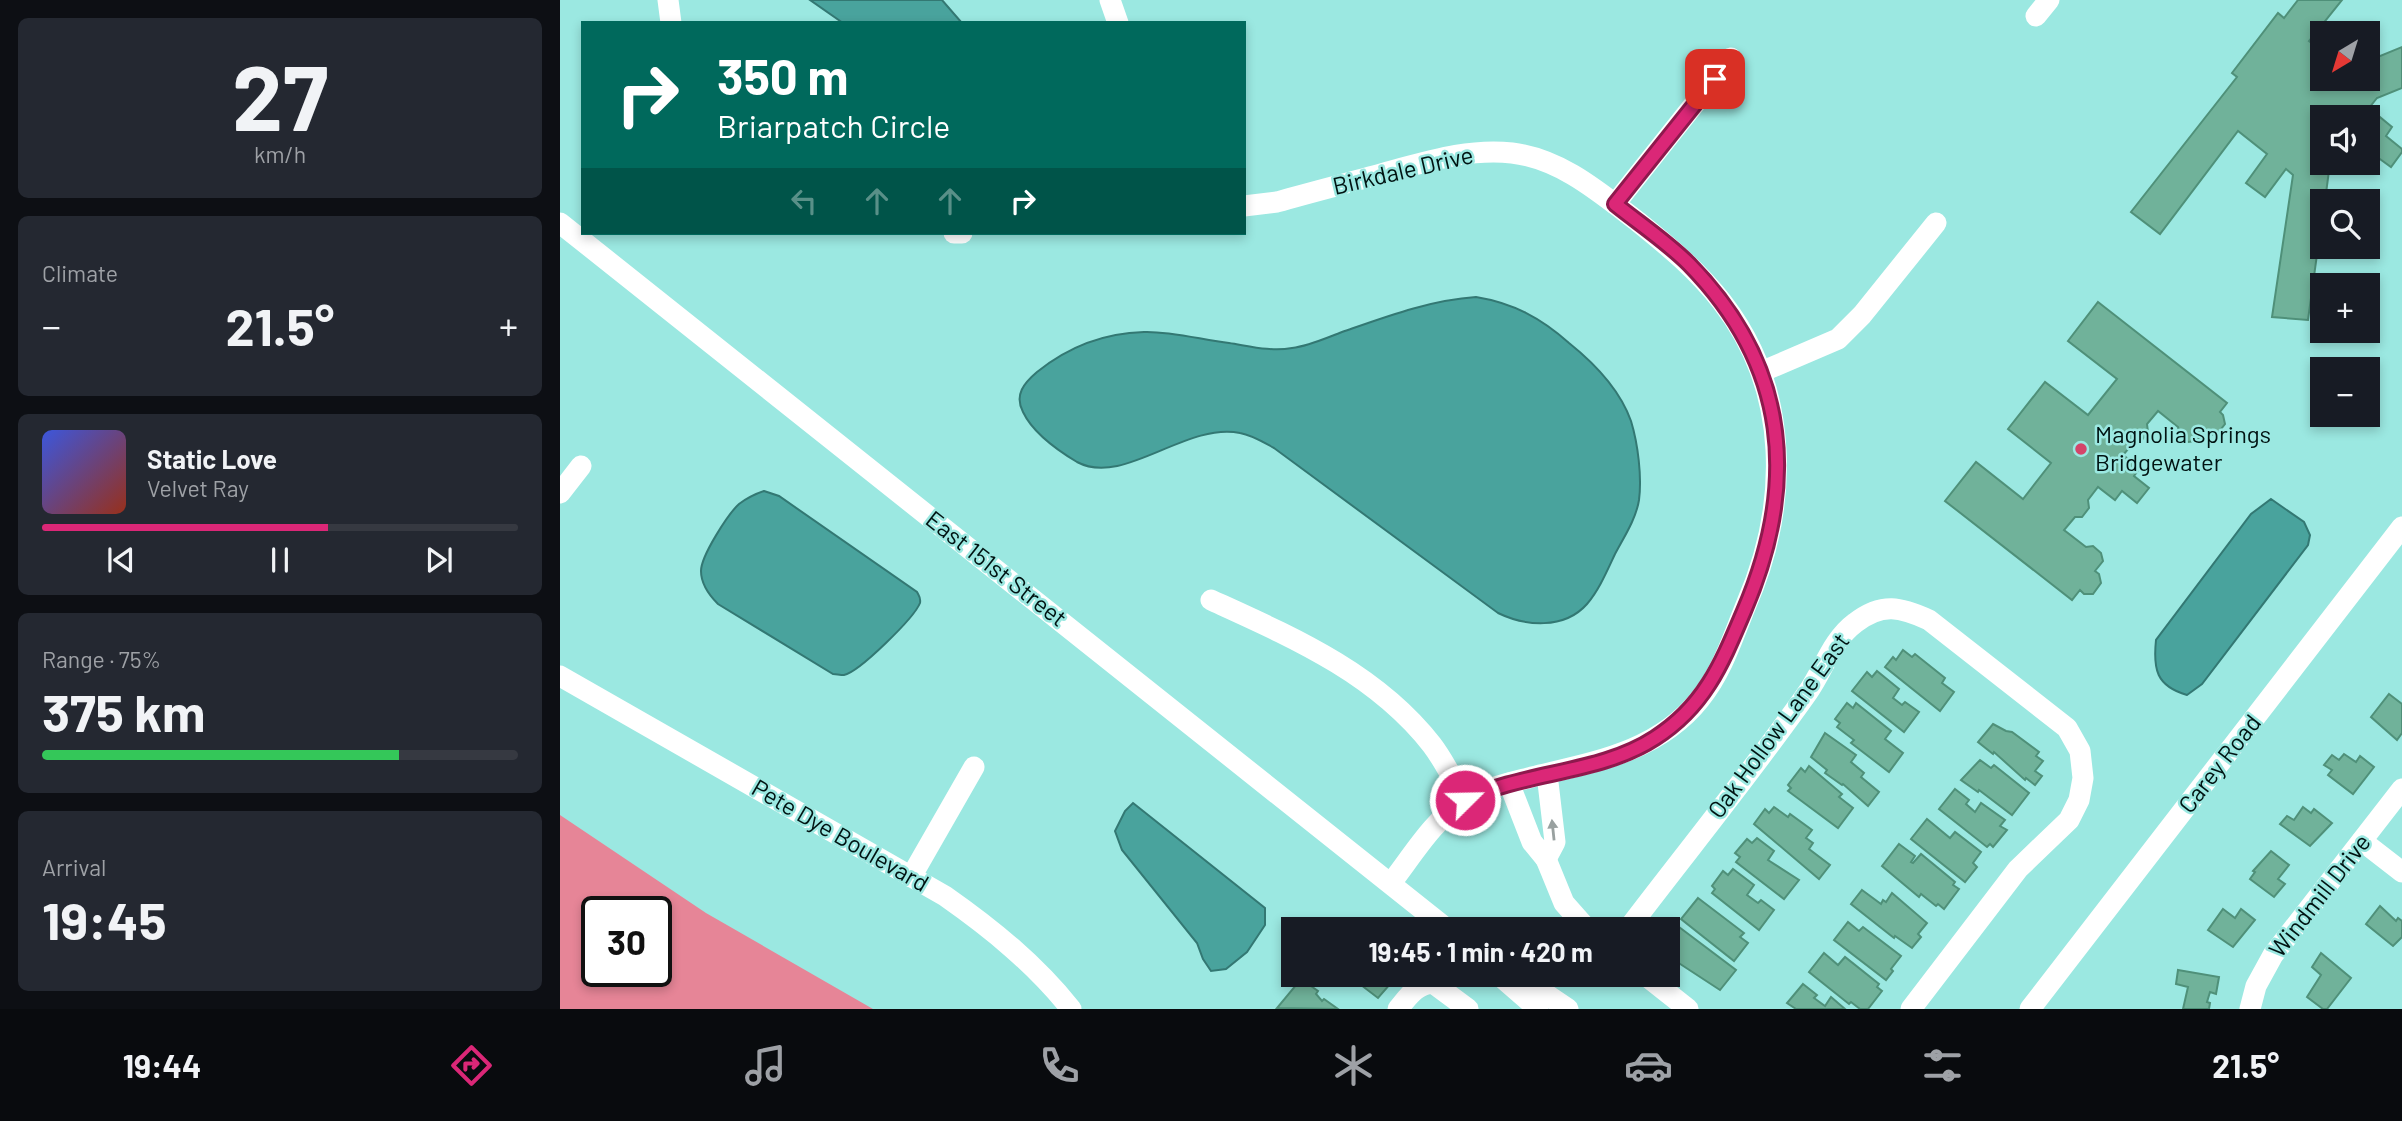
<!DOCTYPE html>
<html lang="en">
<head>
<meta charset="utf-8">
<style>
  :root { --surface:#171b24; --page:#242831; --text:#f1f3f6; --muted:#9ea1a6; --line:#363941; --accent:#db2777 }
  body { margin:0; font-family:Barlow,sans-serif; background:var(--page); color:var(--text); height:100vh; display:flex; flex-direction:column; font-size:26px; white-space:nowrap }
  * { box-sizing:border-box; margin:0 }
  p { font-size:23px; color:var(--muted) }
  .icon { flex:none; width:38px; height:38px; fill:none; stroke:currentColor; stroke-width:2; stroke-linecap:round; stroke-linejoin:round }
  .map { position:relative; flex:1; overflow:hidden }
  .drawer { display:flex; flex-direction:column; gap:18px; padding:18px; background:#0d0f14; width:560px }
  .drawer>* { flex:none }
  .hud { position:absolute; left:21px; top:21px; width:665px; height:214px; border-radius:0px; box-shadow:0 4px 10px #0003; background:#00695c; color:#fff; overflow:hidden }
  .needle { width:46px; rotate:218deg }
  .fabs { position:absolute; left:1750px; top:21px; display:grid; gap:14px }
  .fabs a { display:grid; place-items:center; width:70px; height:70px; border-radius:0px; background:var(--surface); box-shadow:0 4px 10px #0003; font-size:35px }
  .speed { position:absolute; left:21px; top:896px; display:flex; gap:14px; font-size:35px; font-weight:700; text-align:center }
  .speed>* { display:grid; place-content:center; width:91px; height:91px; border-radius:50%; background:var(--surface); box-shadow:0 4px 10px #0003; line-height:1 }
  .speed .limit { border:4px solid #111; border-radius:10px; background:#fff; color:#111 }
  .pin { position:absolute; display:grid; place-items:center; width:60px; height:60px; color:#fff; margin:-30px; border-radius:14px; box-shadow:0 4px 10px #0006 }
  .me { position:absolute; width:77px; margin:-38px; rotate:67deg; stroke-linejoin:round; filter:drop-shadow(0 0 5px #0008) }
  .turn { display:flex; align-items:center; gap:24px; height:147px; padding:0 21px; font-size:32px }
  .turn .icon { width:91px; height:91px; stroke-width:2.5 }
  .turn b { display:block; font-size:49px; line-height:60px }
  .lanes { display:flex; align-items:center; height:66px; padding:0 21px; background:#0003; justify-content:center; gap:35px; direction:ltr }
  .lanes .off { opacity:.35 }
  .big { font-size:52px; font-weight:700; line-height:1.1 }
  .drawer .card { flex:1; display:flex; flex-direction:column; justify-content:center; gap:10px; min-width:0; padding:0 24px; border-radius:10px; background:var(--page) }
  .drawer .dial { align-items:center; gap:0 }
  .dial b { font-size:91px; line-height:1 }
  .song { display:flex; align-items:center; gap:21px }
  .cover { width:84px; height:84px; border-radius:10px; background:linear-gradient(135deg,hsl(230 70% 55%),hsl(10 70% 35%)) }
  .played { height:7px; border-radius:4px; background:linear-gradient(90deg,var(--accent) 60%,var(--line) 60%) }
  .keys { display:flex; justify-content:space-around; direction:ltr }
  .heat { display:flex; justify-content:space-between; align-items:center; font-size:38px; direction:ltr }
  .charge { height:10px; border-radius:5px; background:linear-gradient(90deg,#34c759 75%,var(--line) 0) }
  .trip { position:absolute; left:721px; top:917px; width:399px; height:70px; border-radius:0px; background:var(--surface); box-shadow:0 4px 10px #0003; font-weight:700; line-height:70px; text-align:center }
  .tab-bar { display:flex; height:112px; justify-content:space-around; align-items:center; background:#090b0e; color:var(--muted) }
  .tab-bar .icon { width:49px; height:49px }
  .tab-bar .current { color:var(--accent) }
  .tab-bar b { font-size:32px; color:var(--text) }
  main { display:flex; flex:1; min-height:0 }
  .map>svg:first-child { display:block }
</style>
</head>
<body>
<main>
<section class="drawer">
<div class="card dial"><b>27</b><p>km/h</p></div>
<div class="card"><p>Climate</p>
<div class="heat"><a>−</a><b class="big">21.5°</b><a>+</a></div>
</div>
<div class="card">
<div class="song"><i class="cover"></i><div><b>Static Love</b><p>Velvet Ray</p></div></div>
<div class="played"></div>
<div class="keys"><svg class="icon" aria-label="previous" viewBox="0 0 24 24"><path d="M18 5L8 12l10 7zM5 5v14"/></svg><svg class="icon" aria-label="pause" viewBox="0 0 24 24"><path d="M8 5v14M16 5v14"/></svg><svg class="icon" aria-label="next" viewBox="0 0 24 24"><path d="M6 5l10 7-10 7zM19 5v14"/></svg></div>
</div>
<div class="card"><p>Range · 75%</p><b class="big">375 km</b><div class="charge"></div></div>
<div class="card"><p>Arrival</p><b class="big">19:45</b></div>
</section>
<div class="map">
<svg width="1842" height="1009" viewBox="0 0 1842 1009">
  <rect width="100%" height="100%" fill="#9be8e1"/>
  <path fill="#e68597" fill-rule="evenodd" d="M 0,815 L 146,913 L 313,1009 L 0,1009 ZM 37,912 L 96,912 L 96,971 L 37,971 Z"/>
  <g fill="#49a39d" stroke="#337873" stroke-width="2">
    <polygon points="250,0 382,0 402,23 283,23"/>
    <path d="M 916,297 C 953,303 981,318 1009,343 C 1034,363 1060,390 1071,421 C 1078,444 1082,477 1079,500 C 1076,519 1064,537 1055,554 C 1047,571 1039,590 1027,604 C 1004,630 965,626 938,613 L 714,448 C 703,442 692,435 680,433 C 625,422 564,487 517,462 C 497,450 473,433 463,412 C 454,395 464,383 477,372 C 508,347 545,333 584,332 C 610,331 643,340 669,343 C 689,346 711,352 732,348 C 749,346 766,338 782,332 C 825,317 870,300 916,297 Z"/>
    <path d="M 204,491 L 219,496 L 357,592 C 359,596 361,597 360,603 C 354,618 299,672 284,675 C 280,675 276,674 273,674 L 158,604 C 149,595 141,584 141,571 C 141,556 168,514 179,504 C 187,498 195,494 204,491 Z"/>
    <path d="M 1711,499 L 1744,522 L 1750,535 L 1748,545 L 1642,684 L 1627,695 C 1596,686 1593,669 1596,640 L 1691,514 Z"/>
    <polygon points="573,803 705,908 705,925 687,952 666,969 651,971 643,959 637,943 562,850 555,831 565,811"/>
  </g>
  <g fill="#70b29a" stroke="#4f9079" stroke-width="2">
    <polygon points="1738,0 1782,0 1749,41 1762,51 1762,79 1808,79 1808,61 1842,47 1842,88 1817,98 1809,108 1832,127 1826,136 1842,149 1842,152 1831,167 1813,154 1808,160 1808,117 1762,117 1762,163 1770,163 1765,201 1762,201 1762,218 1748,320 1712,317 1733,175 1726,169 1705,197 1686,183 1707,154 1678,131 1600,234 1571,212 1677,77 1672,73 1718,13 1724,18"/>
    <polygon points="1538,302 1667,403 1660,412 1663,415 1665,424 1657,434 1648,435 1644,432 1637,441 1628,442 1620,435 1618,427 1598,411 1587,424 1588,432 1581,441 1574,442 1563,455 1580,468 1574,476 1589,488 1577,503 1562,491 1555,500 1538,487 1528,500 1529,508 1522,517 1515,517 1504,530 1526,547 1533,546 1541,553 1543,561 1535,571 1539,574 1541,583 1533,594 1524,594 1520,590 1512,600 1385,501 1416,462 1463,499 1491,463 1448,429 1485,382 1528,415 1557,379 1508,341"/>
    <polygon points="1343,650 1352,657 1355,654 1385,678 1382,683 1394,692 1380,711 1325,667 1333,657 1336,660"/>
    <polygon points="1317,671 1339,689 1333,698 1342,705 1345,702 1359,712 1344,732 1292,691 1307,672 1312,677"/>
    <polygon points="1829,694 1842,704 1842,733 1837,740 1811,717"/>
    <polygon points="1287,703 1293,708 1296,703 1331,731 1325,739 1343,753 1329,772 1291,743 1294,740 1277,727 1280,723 1275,719"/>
    <polygon points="1433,724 1446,731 1452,732 1479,752 1476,756 1483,761 1475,771 1482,776 1475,785 1466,778 1465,780 1434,752 1433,754 1418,742"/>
    <polygon points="1265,733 1296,755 1291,762 1304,773 1301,777 1319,792 1308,806 1283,784 1282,785 1265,773 1267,770 1251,757"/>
    <polygon points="1784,754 1796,762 1800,756 1814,767 1793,794 1768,775 1772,770 1764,765 1772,755 1779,760"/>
    <polygon points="1420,760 1431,768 1434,765 1469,793 1452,815 1419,790 1418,792 1401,780"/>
    <polygon points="1249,766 1282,794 1279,797 1293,808 1278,828 1228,791 1231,788 1228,785 1241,768 1245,772"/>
    <polygon points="1395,789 1409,800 1406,804 1415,812 1421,803 1445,820 1440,826 1447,830 1433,847 1430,844 1427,847 1379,809"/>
    <polygon points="1214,807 1228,817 1230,814 1252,830 1246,838 1253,843 1249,849 1270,865 1259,879 1194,824 1205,809 1209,813"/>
    <polygon points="1743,807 1751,813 1754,809 1772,823 1750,846 1720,824 1727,816 1734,820"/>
    <polygon points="1367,819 1390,838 1395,832 1421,852 1413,863 1417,867 1405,882 1351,839"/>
    <polygon points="1197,838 1214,851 1208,860 1239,880 1224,899 1176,862 1180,857 1175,853 1187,839 1192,843"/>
    <polygon points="1339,844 1355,856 1351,862 1353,863 1361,854 1395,882 1393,885 1399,889 1384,909 1378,904 1376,906 1361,894 1359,897 1322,866"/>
    <polygon points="1711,851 1729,865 1718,879 1725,884 1714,897 1690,879 1695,872 1693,871"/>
    <polygon points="1173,869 1194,885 1187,895 1198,903 1201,900 1214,910 1199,930 1152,893 1155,889 1152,886 1163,871 1168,875"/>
    <polygon points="1302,890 1321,904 1323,900 1326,902 1332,893 1367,923 1358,934 1361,937 1352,948 1335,936 1334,938 1291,904"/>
    <polygon points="1138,898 1184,933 1180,937 1188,943 1174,961 1121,919"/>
    <polygon points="1820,906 1836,921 1838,918 1842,921 1842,937 1833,946 1806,924"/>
    <polygon points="1663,909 1675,918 1681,909 1695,920 1673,947 1648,930"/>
    <polygon points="1288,922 1299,931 1303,927 1341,956 1331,969 1333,971 1326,980 1274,940"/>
    <polygon points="1119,927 1176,970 1160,990 1108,956 1108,949 1116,940 1112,937"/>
    <polygon points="1264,953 1278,965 1285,957 1319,984 1317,987 1322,991 1308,1009 1300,1009 1291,1002 1289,1004 1249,972"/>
    <polygon points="1761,953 1791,978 1767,1009 1763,1009 1747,997 1761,975 1752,967"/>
    <polygon points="1618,970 1659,977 1656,994 1650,992 1647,1002 1650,1003 1649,1009 1623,1009 1628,987 1616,984"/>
    <polygon points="788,975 838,975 818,998"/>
    <polygon points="741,979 758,991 756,994 762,1001 764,999 778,1009 717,1008"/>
    <polygon points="1243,984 1257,995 1254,998 1265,1006 1271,997 1285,1009 1236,1009 1227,1003"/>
  </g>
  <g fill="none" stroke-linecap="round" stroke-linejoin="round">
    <g stroke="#fff" stroke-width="21">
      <polyline points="108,0 111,23"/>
      <polyline points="550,0 558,23"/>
      <polyline points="1476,16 1489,0"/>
      <polyline points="1055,204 1171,58"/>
      <path d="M 684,206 L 717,202 C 752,192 788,183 824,173 C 866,162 908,148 952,153 C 1001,159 1039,192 1077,221 C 1108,246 1137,270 1162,302 C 1231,391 1229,506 1186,605 C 1173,637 1162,672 1140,699 C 1098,752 1034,762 972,777 C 949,783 925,788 904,801 C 873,820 853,855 831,883"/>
      <polyline points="0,223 887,929"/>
      <polyline points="394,233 402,233"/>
      <polyline points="1201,372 1278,339 1302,315 1376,223"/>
      <polyline points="0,493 21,466"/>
      <path d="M 651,600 C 732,637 816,673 872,745 C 885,762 894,782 905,800"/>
      <path d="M 0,676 L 385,896 C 432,929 475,964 511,1009"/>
      <polyline points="949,783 972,842 986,859 995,842 987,774"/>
      <polyline points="1802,841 1842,872"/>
      <polyline points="986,859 1004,903 1027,929"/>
      <polyline points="351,877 414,767"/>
      <path d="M 1068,929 C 1128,850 1191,773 1248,692 C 1264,669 1272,640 1295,623 C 1322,602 1341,607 1369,620 L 1507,728 L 1520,751 L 1523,778 L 1519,800 L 1509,820 L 1458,869 L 1351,1009"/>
      <polyline points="939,975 978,1009"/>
      <polyline points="958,975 1008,1009"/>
      <polyline points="1085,975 1128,1009"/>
      <path d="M 838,1009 C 849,996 855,985 873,983 L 908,1009"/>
      <polyline points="1470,1009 1842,527"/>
      <polyline points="1690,1009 1696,986 1713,955 1842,789"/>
    </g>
  </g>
  <defs><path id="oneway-solid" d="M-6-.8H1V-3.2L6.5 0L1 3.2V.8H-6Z" transform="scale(1.75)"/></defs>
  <use fill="#99a1a0" href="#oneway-solid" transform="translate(993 830) rotate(-96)"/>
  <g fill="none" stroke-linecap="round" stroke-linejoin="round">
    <defs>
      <path id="route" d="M 905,800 C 965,771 1040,774 1095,738 C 1145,706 1162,663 1184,611 C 1239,483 1229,366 1129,264 C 1107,242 1080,224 1055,204 L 1155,79"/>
    </defs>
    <use href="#route" stroke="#8e194d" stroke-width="18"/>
    <use href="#route" stroke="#db2777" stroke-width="12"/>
  </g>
  <circle fill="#d4456a" stroke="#9be8e1" stroke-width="2.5" cx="1521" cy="449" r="7"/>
  <g text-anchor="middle" stroke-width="5" stroke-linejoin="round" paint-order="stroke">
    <g font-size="24" fill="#001312" stroke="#9be8e1">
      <text transform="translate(843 171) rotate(-13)" y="8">Birkdale Drive</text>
      <text transform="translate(436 569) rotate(38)" y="8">East 151st Street</text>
      <text transform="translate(1219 726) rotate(-54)" y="8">Oak Hollow Lane East</text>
      <text transform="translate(1660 764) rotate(-52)" y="8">Carey Road</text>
      <text transform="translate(280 836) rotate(30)" y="8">Pete Dye Boulevard</text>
      <text transform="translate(1760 896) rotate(-52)" y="8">Windmill Drive</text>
    </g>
    <g font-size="24" fill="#001312" stroke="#9be8e1" text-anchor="start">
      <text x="1535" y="443">Magnolia Springs<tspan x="1535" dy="28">Bridgewater</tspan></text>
    </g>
  </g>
</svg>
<div class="fabs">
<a><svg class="needle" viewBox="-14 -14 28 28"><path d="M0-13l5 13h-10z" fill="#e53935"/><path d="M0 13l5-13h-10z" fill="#9ea1a6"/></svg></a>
<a><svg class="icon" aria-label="sound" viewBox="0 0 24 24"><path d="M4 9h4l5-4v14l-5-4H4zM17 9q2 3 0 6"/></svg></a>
<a><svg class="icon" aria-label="search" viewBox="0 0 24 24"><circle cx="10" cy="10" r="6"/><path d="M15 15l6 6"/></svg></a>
<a>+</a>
<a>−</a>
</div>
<div class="speed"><div class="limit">30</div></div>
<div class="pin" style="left:1155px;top:79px;background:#d93025"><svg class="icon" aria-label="arrive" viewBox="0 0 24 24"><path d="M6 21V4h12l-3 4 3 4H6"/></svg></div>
<svg class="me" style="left:905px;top:800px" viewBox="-20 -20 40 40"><circle r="17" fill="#db2777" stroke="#fff" stroke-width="3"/><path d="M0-11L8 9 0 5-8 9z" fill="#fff"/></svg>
<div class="trip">19:45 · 1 min · 420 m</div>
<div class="hud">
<div class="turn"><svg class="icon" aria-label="right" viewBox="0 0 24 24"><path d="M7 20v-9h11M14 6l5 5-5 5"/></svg><div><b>350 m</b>Briarpatch Circle</div></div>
<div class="lanes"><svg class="icon off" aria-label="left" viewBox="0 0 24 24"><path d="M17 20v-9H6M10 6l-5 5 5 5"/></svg><svg class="icon off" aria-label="ahead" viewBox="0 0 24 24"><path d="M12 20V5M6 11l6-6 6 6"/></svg><svg class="icon off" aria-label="ahead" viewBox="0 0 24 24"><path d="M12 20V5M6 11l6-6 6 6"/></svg><svg class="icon" aria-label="right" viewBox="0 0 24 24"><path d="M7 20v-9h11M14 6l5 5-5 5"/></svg></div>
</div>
</div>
</main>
<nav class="tab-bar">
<b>19:44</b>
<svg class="icon current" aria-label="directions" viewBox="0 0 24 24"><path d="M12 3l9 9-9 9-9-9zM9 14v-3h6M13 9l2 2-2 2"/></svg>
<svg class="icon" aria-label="music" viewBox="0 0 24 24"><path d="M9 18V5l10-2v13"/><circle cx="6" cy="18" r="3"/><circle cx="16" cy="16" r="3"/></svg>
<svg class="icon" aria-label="phone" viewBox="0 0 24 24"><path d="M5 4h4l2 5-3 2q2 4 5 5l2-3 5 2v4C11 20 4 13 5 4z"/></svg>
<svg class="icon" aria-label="climate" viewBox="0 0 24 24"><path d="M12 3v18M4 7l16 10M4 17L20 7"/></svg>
<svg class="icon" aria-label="car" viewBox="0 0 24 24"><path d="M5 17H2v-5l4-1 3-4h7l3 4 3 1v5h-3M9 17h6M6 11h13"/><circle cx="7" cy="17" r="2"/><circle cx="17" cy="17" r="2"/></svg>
<svg class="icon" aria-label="filters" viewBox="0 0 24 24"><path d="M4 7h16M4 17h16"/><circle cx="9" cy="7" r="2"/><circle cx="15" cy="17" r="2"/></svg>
<b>21.5°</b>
</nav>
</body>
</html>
